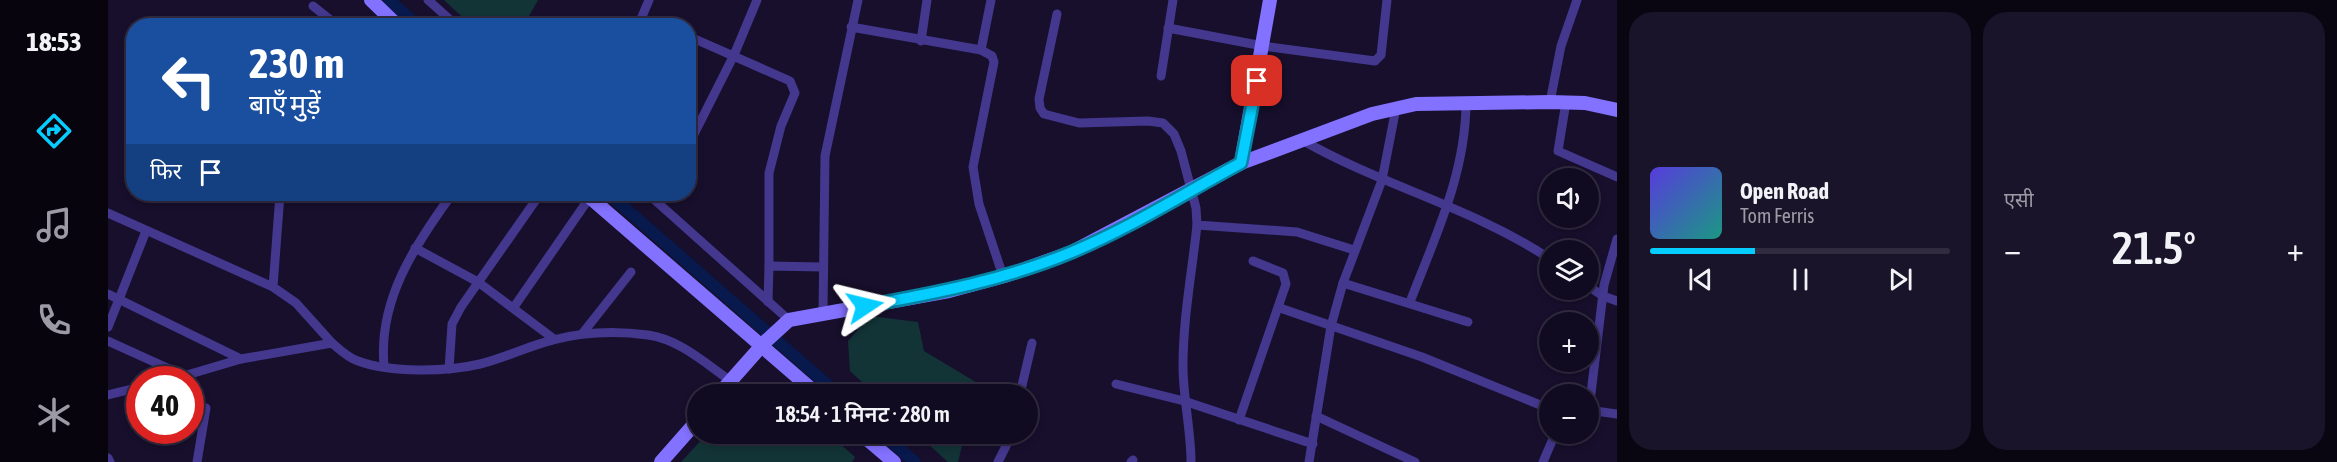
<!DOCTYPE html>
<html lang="hi">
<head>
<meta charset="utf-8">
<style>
  :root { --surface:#110b21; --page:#1a142a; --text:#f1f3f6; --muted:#9c9ba5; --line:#302b3f; --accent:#06cdff }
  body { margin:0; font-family:"Asap Condensed","Noto Sans Devanagari",sans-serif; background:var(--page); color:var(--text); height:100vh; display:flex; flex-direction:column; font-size:22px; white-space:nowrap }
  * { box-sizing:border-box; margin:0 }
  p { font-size:20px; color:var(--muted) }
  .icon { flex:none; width:33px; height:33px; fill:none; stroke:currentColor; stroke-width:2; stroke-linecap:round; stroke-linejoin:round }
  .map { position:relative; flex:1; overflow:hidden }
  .side { display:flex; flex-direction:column; gap:12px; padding:12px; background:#090612; width:720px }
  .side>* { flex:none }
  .guide { position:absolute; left:18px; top:18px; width:570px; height:183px; border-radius:24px; box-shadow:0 3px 9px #0003,0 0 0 2px var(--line); background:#1a4fa0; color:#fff; overflow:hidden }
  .buttons { position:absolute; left:1431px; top:168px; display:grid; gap:12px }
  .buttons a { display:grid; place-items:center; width:60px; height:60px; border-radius:50%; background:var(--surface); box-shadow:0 3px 9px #0003,0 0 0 2px var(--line); font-size:30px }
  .speed { position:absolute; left:18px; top:366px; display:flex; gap:12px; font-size:30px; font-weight:700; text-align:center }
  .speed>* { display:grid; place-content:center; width:78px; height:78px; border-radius:50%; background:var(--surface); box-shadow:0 3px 9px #0003,0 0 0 2px var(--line); line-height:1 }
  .speed .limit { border:9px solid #d22; background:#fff; color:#111 }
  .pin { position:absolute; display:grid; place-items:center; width:51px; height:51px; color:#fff; margin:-26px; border-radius:12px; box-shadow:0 3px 9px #0006 }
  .me { position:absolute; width:66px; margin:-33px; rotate:80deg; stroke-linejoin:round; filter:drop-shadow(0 0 4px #0008) }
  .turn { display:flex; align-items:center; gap:21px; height:126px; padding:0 24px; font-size:27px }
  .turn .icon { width:78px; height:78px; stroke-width:2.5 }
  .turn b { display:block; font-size:42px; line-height:51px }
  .then { display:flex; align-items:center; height:57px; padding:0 24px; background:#0003; gap:12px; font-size:22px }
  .big { font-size:45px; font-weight:600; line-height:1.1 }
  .side .tile { flex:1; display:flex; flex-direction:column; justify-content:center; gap:9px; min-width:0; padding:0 21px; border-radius:24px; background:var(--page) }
  .song { display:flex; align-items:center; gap:18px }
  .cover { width:72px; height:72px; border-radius:9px; background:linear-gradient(135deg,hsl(250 70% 55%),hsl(170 70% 35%)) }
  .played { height:6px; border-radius:3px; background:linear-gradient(90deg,var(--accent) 35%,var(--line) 35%) }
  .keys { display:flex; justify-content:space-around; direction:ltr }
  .heat { display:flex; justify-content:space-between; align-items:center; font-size:33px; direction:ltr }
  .side .tiles { flex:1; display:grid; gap:12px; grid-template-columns:repeat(2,1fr) }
  .trip { position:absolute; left:579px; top:384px; width:351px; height:60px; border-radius:30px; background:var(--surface); box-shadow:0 3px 9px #0003,0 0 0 2px var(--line); font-weight:600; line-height:60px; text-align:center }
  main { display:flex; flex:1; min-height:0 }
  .menu { display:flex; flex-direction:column; width:108px; justify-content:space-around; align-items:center; background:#07040d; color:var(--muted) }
  .menu .icon { width:42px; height:42px }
  .menu .current { color:var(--accent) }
  .menu b { font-size:27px; color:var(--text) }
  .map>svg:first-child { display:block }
</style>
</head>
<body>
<main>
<nav class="menu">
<b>18:53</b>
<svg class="icon current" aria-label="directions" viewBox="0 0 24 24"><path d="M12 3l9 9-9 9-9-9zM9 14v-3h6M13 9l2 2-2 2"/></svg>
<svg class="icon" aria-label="music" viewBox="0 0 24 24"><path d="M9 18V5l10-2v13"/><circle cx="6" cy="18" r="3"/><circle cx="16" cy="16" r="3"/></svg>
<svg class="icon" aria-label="phone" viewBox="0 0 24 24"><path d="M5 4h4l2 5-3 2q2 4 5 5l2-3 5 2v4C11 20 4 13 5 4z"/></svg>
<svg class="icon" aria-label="climate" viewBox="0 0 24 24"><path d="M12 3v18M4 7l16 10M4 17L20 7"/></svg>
</nav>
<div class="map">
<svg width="1509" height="462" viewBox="0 0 1509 462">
  <rect width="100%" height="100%" fill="#170f2c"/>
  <g fill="#123437">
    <polygon points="336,0 430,0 416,25 364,26"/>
    <polygon points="762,316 810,322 816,351 871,384 868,394 767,394 742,371 740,341"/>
    <polygon points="599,434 721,434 747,457 744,462 573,462"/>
    <polygon points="809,434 857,434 850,462 840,462"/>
  </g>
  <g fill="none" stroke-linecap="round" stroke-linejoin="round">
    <g stroke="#07194d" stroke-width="12">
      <polyline points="281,0 310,26"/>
      <polyline points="501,194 730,394"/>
      <polyline points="774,434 807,462"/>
    </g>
    <g stroke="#43378e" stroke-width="9">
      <polyline points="320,0 349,26"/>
      <polyline points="205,6 230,26"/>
      <polyline points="949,14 931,99 932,108 936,114 971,123 1040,121 1055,123 1066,134 1073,151 1088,208 1089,225 1189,232 1246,250"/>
      <polyline points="530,26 541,0"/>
      <polyline points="743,27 873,50 884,56 886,62 865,167 871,204 895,276"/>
      <polyline points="1060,28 1155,46 1267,61 1273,55 1279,0"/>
      <polyline points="580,36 682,81 687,93 673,126 661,173 661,266"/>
      <polyline points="813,41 819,0"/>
      <polyline points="873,50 883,0"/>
      <polyline points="1053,76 1065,0"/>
      <polyline points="1442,102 1453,46 1469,0"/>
      <polyline points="1458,102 1450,151 1509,177"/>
      <path d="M 1194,140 C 1274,186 1366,208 1442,259"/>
      <polyline points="580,146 626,55 649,0"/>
      <polyline points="172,194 165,287 188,303 224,343"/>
      <polyline points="540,194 681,320"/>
      <polyline points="0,213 165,287"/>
      <polyline points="307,248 370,282 446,339"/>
      <polyline points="1235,283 1274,180 1288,108"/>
      <polyline points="1480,286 1495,296 1509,301"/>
      <polyline points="0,294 133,359"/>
      <polyline points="660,302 661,266 715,267"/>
      <path d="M 1302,302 C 1327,237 1358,173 1358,102"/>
      <polyline points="406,307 482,197"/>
      <polyline points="1172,308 1314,357 1442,409"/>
      <polyline points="715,313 717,156 750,0"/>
      <polyline points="0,327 38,231"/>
      <polyline points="474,334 523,272"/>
      <polyline points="0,341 77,376"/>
      <path d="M 276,366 C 270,300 307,245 344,194"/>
      <polyline points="341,369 344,324 353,307 432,194"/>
      <path d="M 62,380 L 133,359 L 224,343 C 231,349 240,358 250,361 C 283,373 338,372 372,364 C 397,358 420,346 445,340 C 475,332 510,331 540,335 C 571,339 598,364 623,381"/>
      <polyline points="1008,384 1076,401 1205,444"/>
      <polyline points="912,394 924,343"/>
      <polyline points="0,395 32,387"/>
      <polyline points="1480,410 1509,414"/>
      <polyline points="1481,410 1496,285 1509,239"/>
      <polyline points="1208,416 1307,462"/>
      <polyline points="1131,420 1178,284 1175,273 1145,261"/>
      <polyline points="0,458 2,462"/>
      <polyline points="89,462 98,408"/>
      <polyline points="890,462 904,434"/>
      <polyline points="1023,462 1025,460"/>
      <path d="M 1083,462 C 1083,430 1075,398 1075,366 C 1075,318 1084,272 1089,225"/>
      <polyline points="1201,462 1223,326 1235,283 1360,322"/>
      <polyline points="1435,462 1447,434"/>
    </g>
    <g stroke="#8371ff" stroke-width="14">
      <polyline points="263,0 290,26"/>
      <polyline points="1133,163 1264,114 1308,104 1442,102 1477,103 1509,110"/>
      <polyline points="478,194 709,394"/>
      <polyline points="611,394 658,341 681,320 841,291 900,275 964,252 1133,163 1162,0"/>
      <polyline points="753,434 786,462"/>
      <polyline points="553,462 590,420"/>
    </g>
  </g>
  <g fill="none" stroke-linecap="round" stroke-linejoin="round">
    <defs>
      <path id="route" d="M 757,306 C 828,293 897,280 964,252 C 1022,228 1077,193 1133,163 L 1149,81"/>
    </defs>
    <use href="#route" stroke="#0485a6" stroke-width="15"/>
    <use href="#route" stroke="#06cdff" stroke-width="10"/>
  </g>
</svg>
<div class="buttons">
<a><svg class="icon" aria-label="sound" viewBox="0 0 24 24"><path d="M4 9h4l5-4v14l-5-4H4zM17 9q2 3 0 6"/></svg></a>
<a><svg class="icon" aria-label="layers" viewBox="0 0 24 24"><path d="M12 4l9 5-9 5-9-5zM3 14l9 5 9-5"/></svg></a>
<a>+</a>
<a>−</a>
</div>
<div class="speed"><div class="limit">40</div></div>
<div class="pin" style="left:1149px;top:81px;background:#d93025"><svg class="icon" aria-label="arrive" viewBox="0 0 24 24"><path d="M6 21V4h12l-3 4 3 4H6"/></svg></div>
<svg class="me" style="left:757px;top:306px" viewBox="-20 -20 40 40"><path d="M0-17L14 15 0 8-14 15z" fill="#06cdff" stroke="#fff" stroke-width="4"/></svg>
<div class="trip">18:54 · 1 मिनट · 280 m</div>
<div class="guide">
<div class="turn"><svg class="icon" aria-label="left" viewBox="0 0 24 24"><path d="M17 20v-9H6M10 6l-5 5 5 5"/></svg><div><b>230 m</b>बाएँ मुड़ें</div></div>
<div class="then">फिर<svg class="icon" aria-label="arrive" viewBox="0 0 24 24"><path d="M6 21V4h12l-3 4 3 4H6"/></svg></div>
</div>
</div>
<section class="side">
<div class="tiles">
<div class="tile">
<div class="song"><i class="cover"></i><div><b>Open Road</b><p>Tom Ferris</p></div></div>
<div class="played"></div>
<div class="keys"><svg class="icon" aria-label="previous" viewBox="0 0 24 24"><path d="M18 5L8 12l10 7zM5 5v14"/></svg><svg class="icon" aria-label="pause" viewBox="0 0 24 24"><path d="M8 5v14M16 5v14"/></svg><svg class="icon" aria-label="next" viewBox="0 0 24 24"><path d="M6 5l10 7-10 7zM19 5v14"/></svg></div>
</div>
<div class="tile"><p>एसी</p>
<div class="heat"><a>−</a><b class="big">21.5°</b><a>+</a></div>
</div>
</div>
</section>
</main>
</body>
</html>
